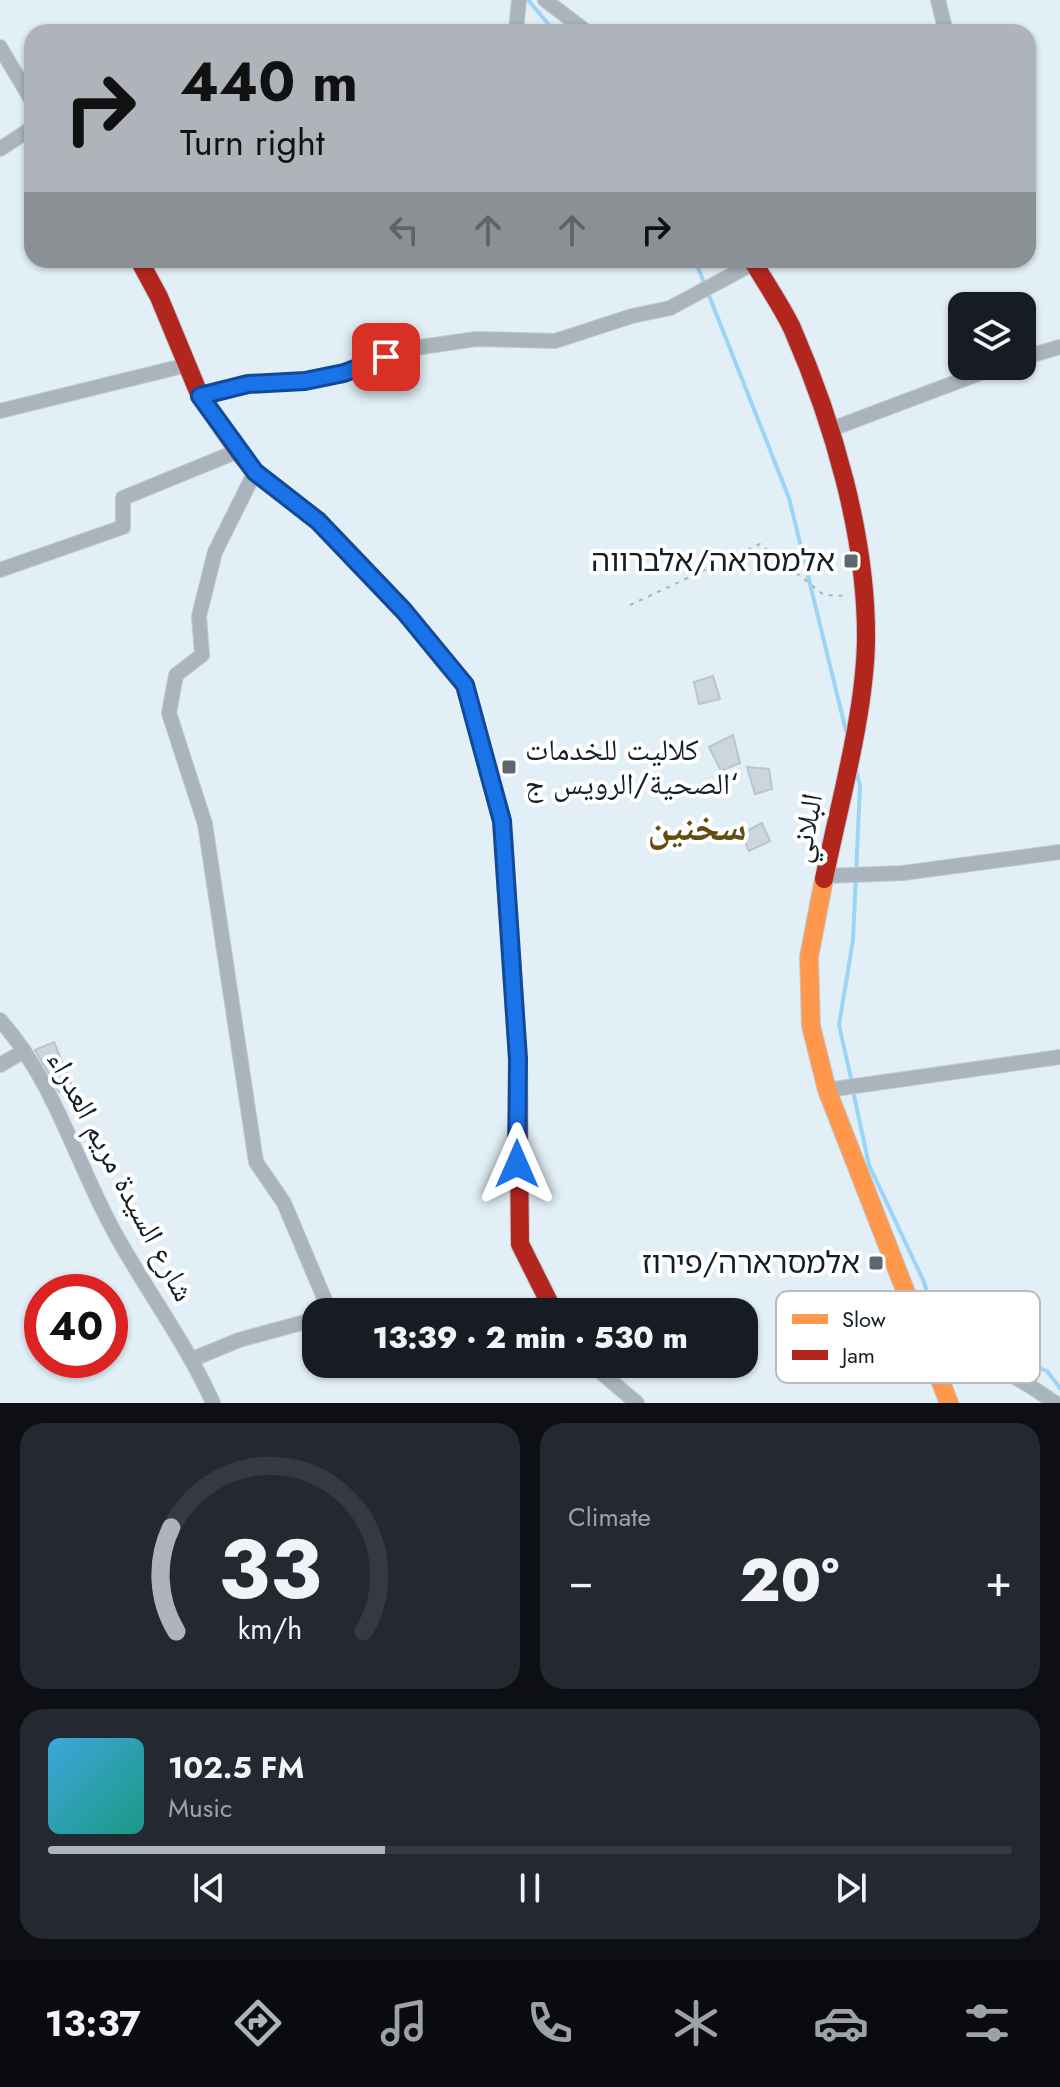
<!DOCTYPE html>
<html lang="en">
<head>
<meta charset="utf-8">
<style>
  :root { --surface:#171b24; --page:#242831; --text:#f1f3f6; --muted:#9ea1a6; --line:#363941; --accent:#aeb4b9 }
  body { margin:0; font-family:Jost,"Noto Naskh Arabic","Noto Sans Hebrew",sans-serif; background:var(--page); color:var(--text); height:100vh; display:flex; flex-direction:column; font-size:30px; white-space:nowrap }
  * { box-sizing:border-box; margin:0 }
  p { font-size:26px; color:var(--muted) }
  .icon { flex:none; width:44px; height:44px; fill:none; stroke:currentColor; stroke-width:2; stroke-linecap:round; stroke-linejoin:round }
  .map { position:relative; height:1403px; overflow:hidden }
  .details { display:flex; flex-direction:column; gap:20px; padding:20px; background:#0d0f14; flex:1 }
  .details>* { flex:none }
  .hud { position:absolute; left:24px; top:24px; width:1012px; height:244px; border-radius:24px; box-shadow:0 2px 6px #0004; background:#aeb4b9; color:#111; overflow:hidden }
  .fabs { position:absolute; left:948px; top:292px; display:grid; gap:16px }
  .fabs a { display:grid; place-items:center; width:88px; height:88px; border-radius:16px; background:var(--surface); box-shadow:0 2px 6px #0004; font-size:40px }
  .speed { position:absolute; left:24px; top:1274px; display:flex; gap:16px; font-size:40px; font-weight:700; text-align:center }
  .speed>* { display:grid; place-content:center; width:104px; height:104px; border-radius:50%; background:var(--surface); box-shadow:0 2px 6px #0004; line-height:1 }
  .speed .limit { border:12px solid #d22; background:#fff; color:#111 }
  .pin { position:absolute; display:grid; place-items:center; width:68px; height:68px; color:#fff; margin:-34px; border-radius:16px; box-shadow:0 4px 12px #0006 }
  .me { position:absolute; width:88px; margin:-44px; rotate:0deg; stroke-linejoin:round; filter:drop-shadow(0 0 6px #0008) }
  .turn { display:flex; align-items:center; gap:28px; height:168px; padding:0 24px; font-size:36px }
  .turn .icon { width:104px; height:104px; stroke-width:2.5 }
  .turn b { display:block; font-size:56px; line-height:68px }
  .lanes { display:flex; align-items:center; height:76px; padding:0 24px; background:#0003; justify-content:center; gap:40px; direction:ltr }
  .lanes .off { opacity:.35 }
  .big { font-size:60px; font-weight:800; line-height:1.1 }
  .details .card { flex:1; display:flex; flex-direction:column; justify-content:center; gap:12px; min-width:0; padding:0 28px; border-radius:24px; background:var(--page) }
  .details .dial { align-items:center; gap:0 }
  .dial svg { height:208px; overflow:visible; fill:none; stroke:var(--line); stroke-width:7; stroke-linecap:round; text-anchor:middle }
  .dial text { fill:var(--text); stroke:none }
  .song { display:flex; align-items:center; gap:24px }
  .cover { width:96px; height:96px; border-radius:12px; background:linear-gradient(135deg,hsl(200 70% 55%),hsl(170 70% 35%)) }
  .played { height:8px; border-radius:4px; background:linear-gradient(90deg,var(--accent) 35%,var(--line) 35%) }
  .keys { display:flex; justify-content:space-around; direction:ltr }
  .heat { display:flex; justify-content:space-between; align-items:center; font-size:44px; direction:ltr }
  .details .tiles { flex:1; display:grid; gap:20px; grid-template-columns:1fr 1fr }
  .card:last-child { grid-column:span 2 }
  .trip { position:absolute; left:302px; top:1298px; width:456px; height:80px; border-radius:24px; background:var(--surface); box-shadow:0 2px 6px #0004; font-weight:800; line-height:80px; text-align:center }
  .tab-bar { display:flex; height:128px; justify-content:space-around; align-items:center; background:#090b0e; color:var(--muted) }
  .tab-bar .icon { width:56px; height:56px }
  .tab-bar .active { color:var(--accent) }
  .tab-bar b { font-size:36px; color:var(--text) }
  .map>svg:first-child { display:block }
</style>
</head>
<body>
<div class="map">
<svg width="1060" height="1403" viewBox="0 0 1060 1403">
  <rect width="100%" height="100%" fill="#e2eff7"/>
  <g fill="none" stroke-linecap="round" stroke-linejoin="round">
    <g stroke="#9bd4f7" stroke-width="4">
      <polyline points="528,0 555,32"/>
      <polyline points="695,260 789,498 846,731"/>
      <polyline points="852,1083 839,1025 853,940 860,786 854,763"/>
      <polyline points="853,1091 869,1165 924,1282 936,1323 1047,1371 1060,1388"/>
    </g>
  </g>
  <g fill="#ccd6de" stroke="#bac5cc" stroke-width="2">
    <polygon points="713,676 720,699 699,704 694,682"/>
    <polygon points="733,735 740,763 721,771 709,747"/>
    <polygon points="747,767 769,769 772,789 755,794"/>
    <polygon points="762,823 770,841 749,851 741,834"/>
    <polygon points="54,1042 72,1086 59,1092 35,1050"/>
  </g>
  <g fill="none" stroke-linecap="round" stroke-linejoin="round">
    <defs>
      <g id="street">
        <polyline points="545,0 587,32"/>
        <polyline points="938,0 946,32"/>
        <polyline points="516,32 519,0"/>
        <polyline points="0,47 32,101"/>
        <polyline points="0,149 32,128"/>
        <polyline points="1022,358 1060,347"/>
        <polyline points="200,396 248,384 305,381 344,373 407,349 476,339 555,341 632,316 670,308 754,263"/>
        <polyline points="0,411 187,365"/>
        <polyline points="829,430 999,366"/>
        <polyline points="255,472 215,552 199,616 202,655 176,675 169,713 205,824 256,1162 284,1203 330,1312"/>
        <polyline points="0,570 123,527 123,498 238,451"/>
        <polyline points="825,876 903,873 1060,852"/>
        <path d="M 0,1020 C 52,1078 74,1156 110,1224 C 142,1285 185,1340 213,1403"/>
        <polyline points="0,1065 24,1051"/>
        <polyline points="827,1090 1060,1057"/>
        <polyline points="193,1359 239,1340 316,1319"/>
        <path d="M 933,1360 C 978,1352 1019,1377 1055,1403"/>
        <polyline points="591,1364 637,1403"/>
      </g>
      <g id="slow">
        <polyline points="448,665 465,685 502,821 514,1000"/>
        <polyline points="824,879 809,957 811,1026 827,1090 949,1403"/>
      </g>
      <g id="jam">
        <polyline points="139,260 159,297 200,396 238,451 255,472 318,521 404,611 448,665"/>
        <path d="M 752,260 C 765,282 781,305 792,328 C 833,422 867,537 866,640 C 865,714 839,805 824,879"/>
        <polyline points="514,1000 518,1059 520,1244 554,1312"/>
      </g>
    </defs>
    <use href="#street" stroke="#bfc9d0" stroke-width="16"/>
    <use href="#slow" stroke="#bfc9d0" stroke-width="20"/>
    <use href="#jam" stroke="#bfc9d0" stroke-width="20"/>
    <polyline stroke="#abb4bb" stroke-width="2" stroke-dasharray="4 6" stroke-linecap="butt" points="630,605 760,544 824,595 847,596"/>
    <use href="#street" stroke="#a9b4bc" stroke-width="14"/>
    <use href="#slow" stroke="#ff974d" stroke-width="18"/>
    <use href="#jam" stroke="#b3261e" stroke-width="18"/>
  </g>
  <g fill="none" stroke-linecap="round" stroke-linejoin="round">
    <defs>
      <polyline id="route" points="386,357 344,373 305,381 248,384 200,396 255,472 318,521 404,611 465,685 502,821 518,1059 517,1164"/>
    </defs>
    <use href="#route" stroke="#114b97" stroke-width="20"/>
    <use href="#route" stroke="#1a73e8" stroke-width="14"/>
  </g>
  <g fill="#5c676e" stroke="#fff" stroke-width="3">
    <rect x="843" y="553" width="16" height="16" rx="4"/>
    <rect x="501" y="759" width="16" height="16" rx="4"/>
    <rect x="868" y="1255" width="16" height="16" rx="4"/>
  </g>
  <g text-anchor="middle" stroke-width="8" stroke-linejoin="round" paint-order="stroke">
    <g font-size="30" fill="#141e25" stroke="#fff" text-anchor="end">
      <text x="835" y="571">אלמסראה/אלברווה</text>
      <text x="525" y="760" text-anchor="start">كلاليت للخدمات<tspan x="525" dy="34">الصحية/الرويس ج‘</tspan></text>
      <text x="860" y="1273">אלמסרארה/פירוז</text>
    </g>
    <g font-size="30" fill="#141e25" stroke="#fff">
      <text transform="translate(806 828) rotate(-79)" y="10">البلاني</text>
      <text transform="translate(121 1176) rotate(62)" y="10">شارع السيدة مريم العدراء</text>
    </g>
    <g font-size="38" font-weight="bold" fill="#634d11" stroke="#fff">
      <text x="697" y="840">سخنين</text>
    </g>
  </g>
  <rect x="776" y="1291" width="264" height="92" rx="12" fill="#fff" stroke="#b8bcbe" stroke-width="2"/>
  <rect x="792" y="1314" width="36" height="10" fill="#ff974d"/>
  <rect x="792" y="1350" width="36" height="10" fill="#b3261e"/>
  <g font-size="22" fill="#141e25">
    <text x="842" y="1327">Slow</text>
    <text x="842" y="1363">Jam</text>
  </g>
</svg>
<div class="fabs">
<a><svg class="icon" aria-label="layers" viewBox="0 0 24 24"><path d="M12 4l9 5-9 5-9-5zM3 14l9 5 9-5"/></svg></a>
</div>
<div class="speed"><div class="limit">40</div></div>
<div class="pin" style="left:386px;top:357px;background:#d93025"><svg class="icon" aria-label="arrive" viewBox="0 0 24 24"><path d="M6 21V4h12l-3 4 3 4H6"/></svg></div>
<svg class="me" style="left:517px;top:1164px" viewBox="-20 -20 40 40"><path d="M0-17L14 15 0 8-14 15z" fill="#1a73e8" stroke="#fff" stroke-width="4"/></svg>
<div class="trip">13:39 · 2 min · 530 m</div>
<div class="hud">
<div class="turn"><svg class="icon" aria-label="right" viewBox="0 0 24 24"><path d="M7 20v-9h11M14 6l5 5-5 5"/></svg><div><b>440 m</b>Turn right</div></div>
<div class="lanes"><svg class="icon off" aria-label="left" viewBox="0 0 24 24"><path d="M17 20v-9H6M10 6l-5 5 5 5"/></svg><svg class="icon off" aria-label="ahead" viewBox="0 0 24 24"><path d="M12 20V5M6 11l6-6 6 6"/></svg><svg class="icon off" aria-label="ahead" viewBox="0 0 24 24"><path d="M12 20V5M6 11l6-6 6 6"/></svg><svg class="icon" aria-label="right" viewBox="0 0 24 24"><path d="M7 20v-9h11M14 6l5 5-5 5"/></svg></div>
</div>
</div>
<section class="details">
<div class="tiles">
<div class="card dial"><svg viewBox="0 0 100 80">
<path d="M14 69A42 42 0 1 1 86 69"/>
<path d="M14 69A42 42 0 0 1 12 29" stroke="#aeb4b9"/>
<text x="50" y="56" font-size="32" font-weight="700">33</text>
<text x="50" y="72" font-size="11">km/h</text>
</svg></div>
<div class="card"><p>Climate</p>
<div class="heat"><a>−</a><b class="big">20°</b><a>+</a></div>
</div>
<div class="card">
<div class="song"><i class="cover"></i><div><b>102.5 FM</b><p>Music</p></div></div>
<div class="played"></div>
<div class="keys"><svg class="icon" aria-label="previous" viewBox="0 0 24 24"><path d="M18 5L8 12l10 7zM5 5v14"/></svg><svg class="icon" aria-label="pause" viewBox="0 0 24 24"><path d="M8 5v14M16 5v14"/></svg><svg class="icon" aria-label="next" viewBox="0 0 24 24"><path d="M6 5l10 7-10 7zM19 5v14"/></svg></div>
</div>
</div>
</section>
<nav class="tab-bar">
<b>13:37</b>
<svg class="icon active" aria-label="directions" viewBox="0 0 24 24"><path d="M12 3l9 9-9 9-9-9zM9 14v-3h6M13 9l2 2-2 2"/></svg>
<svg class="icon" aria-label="music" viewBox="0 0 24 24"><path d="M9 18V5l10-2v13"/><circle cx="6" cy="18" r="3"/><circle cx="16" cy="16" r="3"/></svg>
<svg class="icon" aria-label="phone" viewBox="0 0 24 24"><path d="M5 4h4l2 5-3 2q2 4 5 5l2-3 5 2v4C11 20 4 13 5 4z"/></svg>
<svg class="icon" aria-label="climate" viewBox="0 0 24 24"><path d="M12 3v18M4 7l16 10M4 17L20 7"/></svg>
<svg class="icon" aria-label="car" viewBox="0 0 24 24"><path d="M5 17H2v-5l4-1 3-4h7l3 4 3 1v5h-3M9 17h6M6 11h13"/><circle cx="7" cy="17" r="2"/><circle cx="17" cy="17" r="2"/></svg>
<svg class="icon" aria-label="filters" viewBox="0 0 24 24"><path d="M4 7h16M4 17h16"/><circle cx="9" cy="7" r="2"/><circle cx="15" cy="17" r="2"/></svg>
</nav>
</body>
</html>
